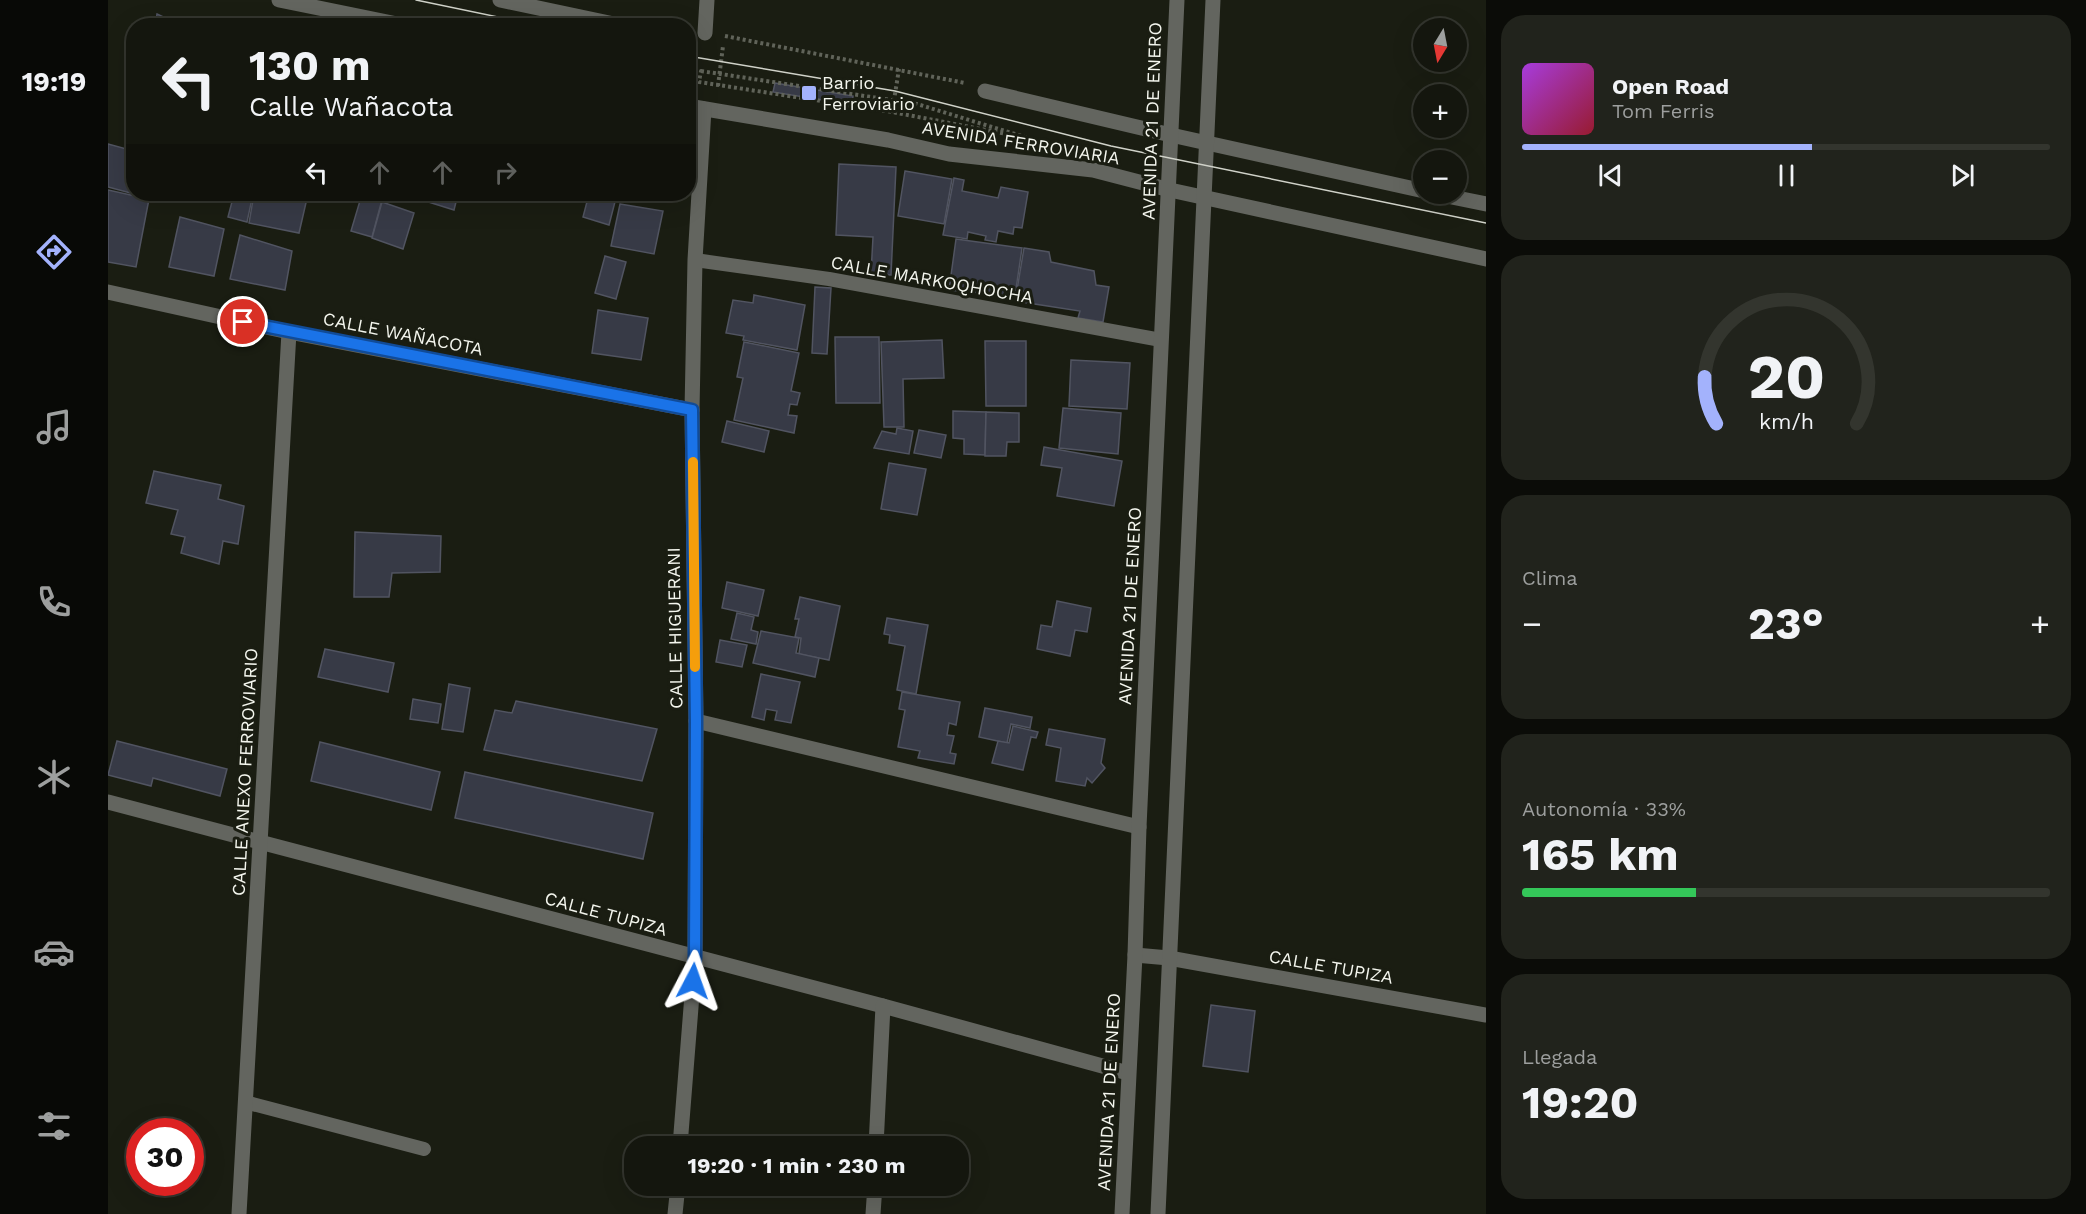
<!DOCTYPE html>
<html lang="es">
<head>
<meta charset="utf-8">
<style>
  :root { --surface:#14160e; --page:#21231c; --text:#f1f3f6; --muted:#9d9f9e; --line:#33352e; --accent:#a3b2fc }
  body { margin:0; font-family:"Work Sans",sans-serif; background:var(--page); color:var(--text); height:100vh; display:flex; flex-direction:column; font-size:22px; white-space:nowrap }
  * { box-sizing:border-box; margin:0 }
  p { font-size:20px; color:var(--muted) }
  .icon { flex:none; width:33px; height:33px; fill:none; stroke:currentColor; stroke-width:2; stroke-linecap:round; stroke-linejoin:round }
  .map { position:relative; flex:1; overflow:hidden }
  .details { display:flex; flex-direction:column; gap:15px; padding:15px; background:#0b0c08; width:600px }
  .details>* { flex:none }
  .guide { position:absolute; left:18px; top:18px; width:570px; height:183px; border-radius:24px; box-shadow:0 6px 24px #0002,0 0 0 2px var(--line); background:#14160e; color:var(--text); overflow:hidden }
  .needle { width:39px; rotate:190deg }
  .controls { position:absolute; left:1305px; top:18px; display:grid; gap:12px }
  .controls a { display:grid; place-items:center; width:54px; height:54px; border-radius:50%; background:var(--surface); box-shadow:0 6px 24px #0002,0 0 0 2px var(--line); font-size:30px }
  .speed { position:absolute; left:18px; top:1118px; display:flex; gap:12px; font-size:30px; font-weight:700; text-align:center }
  .speed>* { display:grid; place-content:center; width:78px; height:78px; border-radius:50%; background:var(--surface); box-shadow:0 6px 24px #0002,0 0 0 2px var(--line); line-height:1 }
  .speed .limit { border:9px solid #d22; background:#fff; color:#111 }
  .pin { position:absolute; display:grid; place-items:center; width:51px; height:51px; color:#fff; margin:-26px; border:3px solid #fff; border-radius:50%; box-shadow:0 2px 6px #0007 }
  .me { position:absolute; width:66px; margin:-33px; rotate:4deg; stroke-linejoin:round; filter:drop-shadow(0 0 4px #0008) }
  .turn { display:flex; align-items:center; gap:21px; height:126px; padding:0 24px; font-size:27px }
  .turn .icon { width:78px; height:78px; stroke-width:2.5 }
  .turn b { display:block; font-size:42px; line-height:51px }
  .lanes { display:flex; align-items:center; height:57px; padding:0 24px; background:#0003; justify-content:center; gap:30px; direction:ltr }
  .lanes .off { opacity:.35 }
  .big { font-size:45px; font-weight:700; line-height:1.1 }
  .details .card { flex:1; display:flex; flex-direction:column; justify-content:center; gap:9px; min-width:0; padding:0 21px; border-radius:24px; background:var(--page) }
  .details .dial { align-items:center; gap:0 }
  .dial svg { height:156px; overflow:visible; fill:none; stroke:var(--line); stroke-width:7; stroke-linecap:round; text-anchor:middle }
  .dial text { fill:var(--text); stroke:none }
  .song { display:flex; align-items:center; gap:18px }
  .cover { width:72px; height:72px; border-radius:9px; background:linear-gradient(135deg,hsl(280 70% 55%),hsl(350 70% 35%)) }
  .played { height:6px; border-radius:3px; background:linear-gradient(90deg,var(--accent) 55%,var(--line) 55%) }
  .keys { display:flex; justify-content:space-around; direction:ltr }
  .heat { display:flex; justify-content:space-between; align-items:center; font-size:33px; direction:ltr }
  .charge { height:9px; border-radius:4px; background:linear-gradient(90deg,#34c759 33%,var(--line) 0) }
  .trip { position:absolute; left:516px; top:1136px; width:345px; height:60px; border-radius:24px; background:var(--surface); box-shadow:0 6px 24px #0002,0 0 0 2px var(--line); font-weight:700; line-height:60px; text-align:center }
  main { display:flex; flex:1; min-height:0 }
  .tab-bar { display:flex; flex-direction:column; width:108px; justify-content:space-around; align-items:center; background:#080906; color:var(--muted) }
  .tab-bar .icon { width:42px; height:42px }
  .tab-bar .selected { color:var(--accent) }
  .tab-bar b { font-size:27px; color:var(--text) }
  .map>svg:first-child { display:block }
</style>
</head>
<body>
<main>
<nav class="tab-bar">
<b>19:19</b>
<svg class="icon selected" aria-label="directions" viewBox="0 0 24 24"><path d="M12 3l9 9-9 9-9-9zM9 14v-3h6M13 9l2 2-2 2"/></svg>
<svg class="icon" aria-label="music" viewBox="0 0 24 24"><path d="M9 18V5l10-2v13"/><circle cx="6" cy="18" r="3"/><circle cx="16" cy="16" r="3"/></svg>
<svg class="icon" aria-label="phone" viewBox="0 0 24 24"><path d="M5 4h4l2 5-3 2q2 4 5 5l2-3 5 2v4C11 20 4 13 5 4z"/></svg>
<svg class="icon" aria-label="climate" viewBox="0 0 24 24"><path d="M12 3v18M4 7l16 10M4 17L20 7"/></svg>
<svg class="icon" aria-label="car" viewBox="0 0 24 24"><path d="M5 17H2v-5l4-1 3-4h7l3 4 3 1v5h-3M9 17h6M6 11h13"/><circle cx="7" cy="17" r="2"/><circle cx="17" cy="17" r="2"/></svg>
<svg class="icon" aria-label="filters" viewBox="0 0 24 24"><path d="M4 7h16M4 17h16"/><circle cx="9" cy="7" r="2"/><circle cx="15" cy="17" r="2"/></svg>
</nav>
<div class="map">
<svg width="1378" height="1214" viewBox="0 0 1378 1214">
  <rect width="100%" height="100%" fill="#1a1d12"/>
  <g fill="#373a46" stroke="#515461" stroke-width="1.5">
    <polygon points="49,14 74,26 47,26"/>
    <polygon points="667,83 745,96 744,105 665,92"/>
    <polygon points="0,144 26,151 26,194 46,194 45,199 0,187"/>
    <polygon points="731,164 788,167 783,275 763,274 765,237 728,235"/>
    <polygon points="797,171 844,179 836,224 790,216"/>
    <polygon points="846,178 856,180 854,191 890,198 893,187 920,192 914,228 906,227 905,234 890,231 888,242 877,240 878,236 860,232 859,239 835,235"/>
    <polygon points="0,190 41,199 28,267 0,262"/>
    <polygon points="126,194 145,194 139,222 120,217"/>
    <polygon points="146,194 200,194 191,233 141,223"/>
    <polygon points="254,194 275,196 264,237 243,231"/>
    <polygon points="295,194 350,194 346,210"/>
    <polygon points="481,194 509,194 501,225 475,217"/>
    <polygon points="522,194 561,194 559,202"/>
    <polygon points="274,202 306,213 295,249 264,238"/>
    <polygon points="512,204 555,211 546,254 503,246"/>
    <polygon points="72,217 116,229 106,276 61,267"/>
    <polygon points="132,235 184,251 177,290 122,279"/>
    <polygon points="848,239 914,248 907,296 841,290"/>
    <polygon points="916,248 941,252 943,262 986,271 988,285 1001,287 995,322 970,318 972,311 914,302 915,291 909,290"/>
    <polygon points="497,256 518,262 508,299 487,293"/>
    <polygon points="707,287 723,288 719,354 704,353"/>
    <polygon points="646,295 697,305 689,350 635,340 636,336 618,333 625,300 645,303"/>
    <polygon points="490,310 540,318 533,360 484,353"/>
    <polygon points="727,337 771,337 772,403 728,403"/>
    <polygon points="834,340 836,378 795,379 796,427 776,427 773,342"/>
    <polygon points="877,341 918,341 918,406 878,406"/>
    <polygon points="636,342 691,353 683,391 692,393 689,405 682,404 680,415 689,416 686,433 626,420 635,378 629,377"/>
    <polygon points="963,360 1022,363 1019,409 961,406"/>
    <polygon points="955,408 1013,413 1010,454 951,448"/>
    <polygon points="845,411 878,412 877,455 856,454 856,439 845,438"/>
    <polygon points="878,412 911,413 911,442 899,442 898,456 877,456"/>
    <polygon points="619,421 661,431 656,452 614,442"/>
    <polygon points="789,428 805,431 801,454 766,448 774,431 788,434"/>
    <polygon points="811,430 838,435 833,458 806,453"/>
    <polygon points="936,447 1014,461 1006,506 949,496 954,468 933,465"/>
    <polygon points="781,463 818,469 809,515 773,509"/>
    <polygon points="46,471 113,485 110,499 136,506 130,544 115,541 111,564 73,553 77,537 63,534 70,510 38,503"/>
    <polygon points="247,532 333,536 332,572 284,573 281,597 246,597"/>
    <polygon points="619,582 656,590 650,616 614,608"/>
    <polygon points="692,597 732,606 721,660 691,654 693,638 687,637 691,619 687,619"/>
    <polygon points="949,601 983,608 979,632 967,630 962,656 929,649 933,625 944,627"/>
    <polygon points="629,613 646,617 643,630 650,632 648,644 623,639"/>
    <polygon points="779,618 820,625 808,694 789,690 797,646 781,643 782,635 776,634"/>
    <polygon points="653,631 691,638 688,653 711,658 707,677 645,663"/>
    <polygon points="612,640 639,645 634,667 608,662"/>
    <polygon points="217,649 286,663 280,692 210,677"/>
    <polygon points="653,674 692,682 683,723 667,720 669,711 658,709 656,720 644,717"/>
    <polygon points="341,684 362,688 355,732 334,729"/>
    <polygon points="794,692 852,702 848,725 841,723 839,735 846,736 842,753 848,754 846,764 810,758 812,751 790,747 797,710 791,709"/>
    <polygon points="305,699 333,704 330,723 302,719"/>
    <polygon points="408,701 549,729 534,781 376,750 387,710 404,713"/>
    <polygon points="877,708 924,717 922,728 903,724 899,743 871,737"/>
    <polygon points="905,726 930,732 928,738 923,737 915,770 884,763 890,741 901,743"/>
    <polygon points="941,729 997,739 993,763 997,768 984,783 979,778 977,786 948,781 953,748 938,745"/>
    <polygon points="9,741 119,769 112,796 45,778 43,786 0,775"/>
    <polygon points="212,742 332,772 323,810 203,781"/>
    <polygon points="357,772 545,813 535,859 347,818"/>
    <polygon points="1103,1005 1147,1011 1140,1072 1095,1066"/>
  </g>
  <g fill="none" stroke-linecap="round" stroke-linejoin="round">
    <g stroke="#606359" stroke-width="4" stroke-dasharray="3 3" stroke-linecap="butt">
      <polyline points="527,20 561,26"/>
      <polyline points="617,36 857,83"/>
      <polygon points="593,71 809,104 920,138 784,112 591,82"/>
      <polyline points="610,86 615,46"/>
      <polyline points="784,113 791,69"/>
    </g>
    <g stroke="#63655f" stroke-width="14">
      <polyline points="587,260 721,279 1053,340"/>
      <polyline points="137,1102 316,1149"/>
    </g>
    <g stroke="#63655f" stroke-width="15">
      <polyline points="171,0 299,26"/>
      <polyline points="392,0 506,24"/>
      <polyline points="597,33 599,0"/>
      <polyline points="877,91 1063,135"/>
      <polyline points="580,106 780,140 841,154 985,170 1062,190"/>
      <polyline points="0,292 181,332 584,410"/>
      <polyline points="588,721 1031,827"/>
      <polyline points="0,802 775,1006 1020,1073"/>
      <polyline points="1027,955 1061,958 1378,1015"/>
      <polyline points="572,1146 587,957 588,721 584,410 587,260 596,109"/>
      <polyline points="768,1146 775,1006"/>
      <polyline points="131,1214 181,332"/>
      <polyline points="567,1214 570,1185"/>
      <polyline points="765,1214 767,1185"/>
    </g>
    <g stroke="#63655f" stroke-width="15">
      <polyline points="1063,135 1316,191"/>
      <polyline points="1062,190 1378,259"/>
      <polyline points="1329,194 1378,204"/>
      <polyline points="1014,1214 1027,955 1031,827 1069,0"/>
      <polyline points="1050,1214 1105,0"/>
    </g>
    <g stroke="#d0d2c9" stroke-width="1.5">
      <polyline points="308,0 433,26"/>
      <polyline points="580,56 787,91 1003,146 1378,223"/>
    </g>
  </g>
  <g fill="none" stroke-linecap="round" stroke-linejoin="round">
    <defs>
      <polyline id="route" points="135,322 584,410 588,721 587,957 585,981"/>
    </defs>
    <use href="#route" stroke="#114b97" stroke-width="15"/>
    <use href="#route" stroke="#1a73e8" stroke-width="10"/>
    <polyline stroke="#f59e0b" stroke-width="10" points="585,462 587,667"/>
  </g>
  <rect fill="#a3b2fc" stroke="#1a1d12" stroke-width="2" x="693" y="85" width="16" height="16" rx="3"/>
  <g text-anchor="middle" stroke-width="6" stroke-linejoin="round" paint-order="stroke">
    <g font-size="18" fill="#f4f6ee" stroke="#1a1d12" text-anchor="start">
      <text x="714" y="89">Barrio<tspan x="714" dy="21">Ferroviario</tspan></text>
    </g>
    <g font-size="18" fill="#f4f6ee" stroke="#1a1d12">
      <text transform="translate(1044 121) rotate(-88)" y="6">AVENIDA 21 DE ENERO</text>
      <text transform="translate(913 143) rotate(9)" y="6">AVENIDA FERROVIARIA</text>
      <text transform="translate(824 280) rotate(10)" y="6">CALLE MARKOQHOCHA</text>
      <text transform="translate(295 334) rotate(11)" y="6">CALLE WAÑACOTA</text>
      <text transform="translate(1022 606) rotate(-87)" y="6">AVENIDA 21 DE ENERO</text>
      <text transform="translate(567 628) rotate(-91)" y="6">CALLE HIGUERANI</text>
      <text transform="translate(137 772) rotate(-87)" y="6">CALLE ANEXO FERROVIARIO</text>
      <text transform="translate(498 914) rotate(15)" y="6">CALLE TUPIZA</text>
      <text transform="translate(1223 967) rotate(10)" y="6">CALLE TUPIZA</text>
      <text transform="translate(1001 1092) rotate(-87)" y="6">AVENIDA 21 DE ENERO</text>
    </g>
  </g>
</svg>
<div class="controls">
<a><svg class="needle" viewBox="-14 -14 28 28"><path d="M0-13l5 13h-10z" fill="#e53935"/><path d="M0 13l5-13h-10z" fill="#9d9f9e"/></svg></a>
<a>+</a>
<a>−</a>
</div>
<div class="speed"><div class="limit">30</div></div>
<div class="pin" style="left:135px;top:322px;background:#d93025"><svg class="icon" aria-label="arrive" viewBox="0 0 24 24"><path d="M6 21V4h12l-3 4 3 4H6"/></svg></div>
<svg class="me" style="left:585px;top:981px" viewBox="-20 -20 40 40"><path d="M0-17L14 15 0 8-14 15z" fill="#1a73e8" stroke="#fff" stroke-width="4"/></svg>
<div class="trip">19:20 · 1 min · 230 m</div>
<div class="guide">
<div class="turn"><svg class="icon" aria-label="left" viewBox="0 0 24 24"><path d="M17 20v-9H6M10 6l-5 5 5 5"/></svg><div><b>130 m</b>Calle Wañacota</div></div>
<div class="lanes"><svg class="icon" aria-label="left" viewBox="0 0 24 24"><path d="M17 20v-9H6M10 6l-5 5 5 5"/></svg><svg class="icon off" aria-label="ahead" viewBox="0 0 24 24"><path d="M12 20V5M6 11l6-6 6 6"/></svg><svg class="icon off" aria-label="ahead" viewBox="0 0 24 24"><path d="M12 20V5M6 11l6-6 6 6"/></svg><svg class="icon off" aria-label="right" viewBox="0 0 24 24"><path d="M7 20v-9h11M14 6l5 5-5 5"/></svg></div>
</div>
</div>
<section class="details">
<div class="card">
<div class="song"><i class="cover"></i><div><b>Open Road</b><p>Tom Ferris</p></div></div>
<div class="played"></div>
<div class="keys"><svg class="icon" aria-label="previous" viewBox="0 0 24 24"><path d="M18 5L8 12l10 7zM5 5v14"/></svg><svg class="icon" aria-label="pause" viewBox="0 0 24 24"><path d="M8 5v14M16 5v14"/></svg><svg class="icon" aria-label="next" viewBox="0 0 24 24"><path d="M6 5l10 7-10 7zM19 5v14"/></svg></div>
</div>
<div class="card dial"><svg viewBox="0 0 100 80">
<path d="M14 69A42 42 0 1 1 86 69"/>
<path d="M14 69A42 42 0 0 1 8 45" stroke="#a3b2fc"/>
<text x="50" y="56" font-size="32" font-weight="700">20</text>
<text x="50" y="72" font-size="11">km/h</text>
</svg></div>
<div class="card"><p>Clima</p>
<div class="heat"><a>−</a><b class="big">23°</b><a>+</a></div>
</div>
<div class="card"><p>Autonomía · 33%</p><b class="big">165 km</b><div class="charge"></div></div>
<div class="card"><p>Llegada</p><b class="big">19:20</b></div>
</section>
</main>
</body>
</html>
